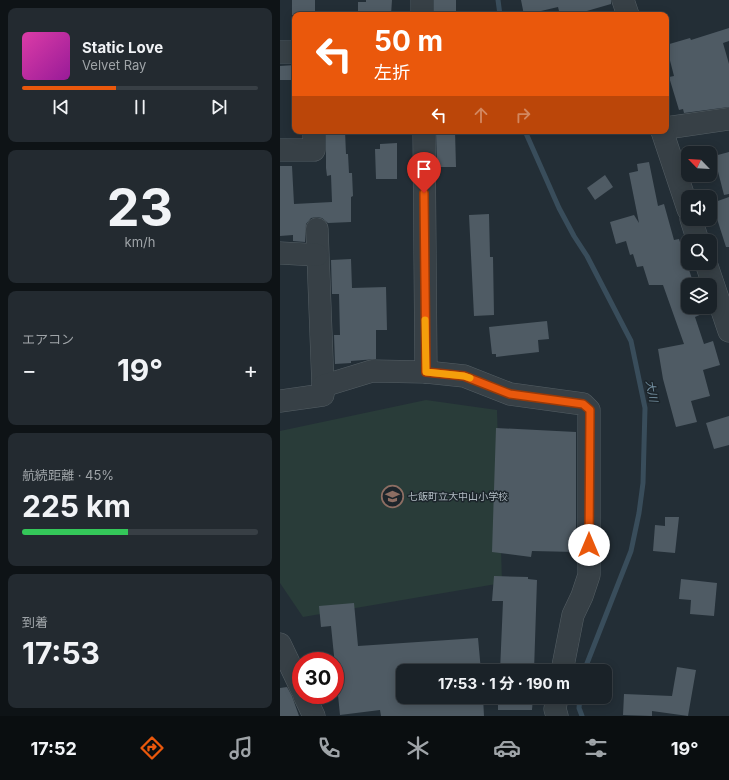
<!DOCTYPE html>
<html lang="ja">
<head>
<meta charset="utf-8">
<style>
  :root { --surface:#1a2228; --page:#232a30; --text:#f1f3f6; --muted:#9fa4a8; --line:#383f45; --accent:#ea580c }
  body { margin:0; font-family:Inter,"Noto Sans JP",sans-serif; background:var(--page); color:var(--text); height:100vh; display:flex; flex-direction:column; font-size:15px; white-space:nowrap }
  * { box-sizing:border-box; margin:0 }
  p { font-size:13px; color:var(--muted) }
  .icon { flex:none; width:22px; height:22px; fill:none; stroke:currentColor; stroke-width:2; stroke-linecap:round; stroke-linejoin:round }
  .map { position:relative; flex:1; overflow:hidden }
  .side { display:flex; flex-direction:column; gap:8px; padding:8px; background:#0e1316; width:280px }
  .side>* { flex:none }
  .top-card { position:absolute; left:12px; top:12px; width:377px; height:122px; border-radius:8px; box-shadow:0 2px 10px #0003,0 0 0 1px var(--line); background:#ea580c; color:#fff; overflow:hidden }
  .needle { width:26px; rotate:295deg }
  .tools { position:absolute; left:401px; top:146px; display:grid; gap:8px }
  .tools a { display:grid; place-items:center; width:36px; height:36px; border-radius:8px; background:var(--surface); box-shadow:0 2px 10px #0003,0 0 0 1px var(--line); font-size:20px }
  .speed { position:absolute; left:12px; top:652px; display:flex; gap:8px; font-size:20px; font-weight:700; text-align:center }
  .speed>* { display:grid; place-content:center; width:52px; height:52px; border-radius:50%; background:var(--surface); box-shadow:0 2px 10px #0003,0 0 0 1px var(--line); line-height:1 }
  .speed .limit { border:6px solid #d22; background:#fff; color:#111 }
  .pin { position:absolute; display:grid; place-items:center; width:34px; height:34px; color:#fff; margin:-41px -17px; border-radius:50% 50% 50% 0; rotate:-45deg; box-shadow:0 0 4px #0007 }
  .pin .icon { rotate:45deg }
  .me { position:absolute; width:44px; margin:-22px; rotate:0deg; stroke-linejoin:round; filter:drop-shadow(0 0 3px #0008) }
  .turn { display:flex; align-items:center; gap:14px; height:84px; padding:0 16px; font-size:18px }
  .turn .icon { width:52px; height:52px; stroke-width:2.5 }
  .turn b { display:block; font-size:28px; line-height:34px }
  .lanes { display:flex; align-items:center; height:38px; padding:0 16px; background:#0003; justify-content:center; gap:20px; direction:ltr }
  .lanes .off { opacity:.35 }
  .big { font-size:30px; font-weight:700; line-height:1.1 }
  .side .tile { flex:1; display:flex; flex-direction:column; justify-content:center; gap:6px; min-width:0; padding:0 14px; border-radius:8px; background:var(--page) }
  .side .dial { align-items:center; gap:0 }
  .dial b { font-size:52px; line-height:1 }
  .song { display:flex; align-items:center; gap:12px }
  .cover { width:48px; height:48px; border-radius:6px; background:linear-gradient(135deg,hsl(320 70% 55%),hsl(300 70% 35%)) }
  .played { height:4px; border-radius:2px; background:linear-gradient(90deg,var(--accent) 40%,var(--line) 40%) }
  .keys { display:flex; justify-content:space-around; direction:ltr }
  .heat { display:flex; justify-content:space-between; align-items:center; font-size:22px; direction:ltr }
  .charge { height:6px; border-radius:3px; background:linear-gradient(90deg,#34c759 45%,var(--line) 0) }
  .trip { position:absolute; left:116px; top:664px; width:216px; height:40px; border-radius:8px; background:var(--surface); box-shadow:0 2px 10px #0003,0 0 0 1px var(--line); font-weight:700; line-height:40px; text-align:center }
  .tab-bar { display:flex; height:64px; justify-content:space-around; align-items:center; background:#0a0e10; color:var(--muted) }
  .tab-bar .icon { width:28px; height:28px }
  .tab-bar .selected { color:var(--accent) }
  .tab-bar b { font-size:18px; color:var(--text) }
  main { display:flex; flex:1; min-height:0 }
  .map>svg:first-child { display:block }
</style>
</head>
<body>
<main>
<section class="side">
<div class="tile">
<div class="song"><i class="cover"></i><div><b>Static Love</b><p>Velvet Ray</p></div></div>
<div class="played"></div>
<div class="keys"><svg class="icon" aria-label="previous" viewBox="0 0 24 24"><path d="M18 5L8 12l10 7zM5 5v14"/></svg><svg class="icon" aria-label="pause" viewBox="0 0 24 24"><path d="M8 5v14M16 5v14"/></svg><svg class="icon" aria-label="next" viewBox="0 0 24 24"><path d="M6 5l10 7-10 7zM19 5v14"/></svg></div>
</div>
<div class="tile dial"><b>23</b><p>km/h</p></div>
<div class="tile"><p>エアコン</p>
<div class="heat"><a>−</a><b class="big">19°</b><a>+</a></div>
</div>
<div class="tile"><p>航続距離 · 45%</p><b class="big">225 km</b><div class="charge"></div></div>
<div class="tile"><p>到着</p><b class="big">17:53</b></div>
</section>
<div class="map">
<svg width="449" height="716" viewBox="0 0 449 716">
  <rect width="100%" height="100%" fill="#232e36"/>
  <polygon fill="#293c39" points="146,400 217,410 222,583 23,617 0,583 0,431"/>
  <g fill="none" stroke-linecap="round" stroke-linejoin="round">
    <g stroke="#394d5b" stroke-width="5">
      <polyline points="218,0 220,15"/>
      <polyline points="245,131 279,208 294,236 307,256 351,341 365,408 363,483 359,513 351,551 304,671"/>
      <polyline points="300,697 299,708 302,716"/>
    </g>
  </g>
  <g fill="#4f5b64">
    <rect x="12" y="0" width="23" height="15"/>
    <polygon points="86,0 112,0 111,15 78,14 78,2 86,2"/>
    <rect x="154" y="0" width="22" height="15"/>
    <polygon points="241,0 331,0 331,4 293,15 280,15 278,7 244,15"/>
    <polygon points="449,28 449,41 443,43 449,64 449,107 404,113 403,109 399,110 389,77 394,76 386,45 410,38 411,40"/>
    <polygon points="15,65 15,80 0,80 0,66"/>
    <polygon points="46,131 65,131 66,154 68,154 69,173 72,173 73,196 71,197 71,222 48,223 42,218 37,217 31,218 26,224 25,242 13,241 13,235 0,236 0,166 12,166 14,204 52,202 51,175 47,176 46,168"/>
    <polygon points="156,131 175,131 176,167 157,167"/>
    <polygon points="117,143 117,179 96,179 95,149 100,149 100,144"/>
    <polygon points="449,152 449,194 444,195 434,156"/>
    <polygon points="369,162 378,206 384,204 394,240 399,239 414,285 408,285 408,307 419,307 422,314 415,317 424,344 433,341 440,365 423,370 430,396 411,401 417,422 396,427 383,379 378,349 404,344 383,285 369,285 363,266 357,267 353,254 350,255 346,241 336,244 330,222 354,215 359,223 349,173 358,171 357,164"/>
    <polygon points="325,175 333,187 315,200 307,188"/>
    <polygon points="449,197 449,247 446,247 432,203"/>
    <polygon points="209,214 210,257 213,257 214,315 194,316 189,215"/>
    <polygon points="71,259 72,288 106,287 107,330 96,330 96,359 71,361 71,363 55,364 54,335 60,335 59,294 52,294 51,260"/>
    <polygon points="267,321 269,339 258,340 259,352 216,357 216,354 212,354 209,327"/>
    <polygon points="449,416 449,445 434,449 426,423"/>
    <polygon points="216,428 296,432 296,552 252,551 251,557 212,552"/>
    <polygon points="385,517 399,517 395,553 373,551 375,525 385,526"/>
    <polygon points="214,576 248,577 248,579 257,580 254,671 220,671 223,601 212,601"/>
    <polygon points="401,579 437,583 434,616 410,614 411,600 399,599"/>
    <polygon points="74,603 78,646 198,638 201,671 123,671 123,697 203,697 204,716 101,716 100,710 60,715 51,626 41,627 39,606"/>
    <polygon points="397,667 416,670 408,716 372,711 372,716 343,715 344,694 392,696"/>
    <polygon points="7,687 12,696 19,716 0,716 0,688"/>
    <polygon points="218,697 253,697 252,710 218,710"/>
  </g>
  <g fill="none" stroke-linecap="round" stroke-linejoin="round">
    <defs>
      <g id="minor">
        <polyline points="142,0 142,15"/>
        <polyline points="343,0 348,15"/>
        <polyline points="0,52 15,52"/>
        <polyline points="386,128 449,119"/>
        <polyline points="382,131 408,209"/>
        <polyline points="0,150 34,150 34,131"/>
        <polyline points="411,219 418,241"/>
        <polyline points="37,229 43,386"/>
        <polyline points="0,253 37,255"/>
        <polyline points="426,263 449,331"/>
        <polyline points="146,372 184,376 230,394 303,404 309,410 309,575 302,596 293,615 282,671"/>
        <polyline points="0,401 43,395 43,386 92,371 146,372 144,131"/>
        <polyline points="0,644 21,688"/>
        <polyline points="24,695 34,716"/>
        <polyline points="277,697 275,709 277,716"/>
      </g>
    </defs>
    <use href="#minor" stroke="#545e64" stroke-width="23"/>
    <use href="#minor" stroke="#374046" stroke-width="22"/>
  </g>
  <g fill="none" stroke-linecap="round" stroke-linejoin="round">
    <defs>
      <polyline id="route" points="144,193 146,372 184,376 230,394 303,404 310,410 309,545"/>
    </defs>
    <use href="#route" stroke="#983908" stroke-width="10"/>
    <use href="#route" stroke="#ea580c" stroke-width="7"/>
    <polyline stroke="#f59e0b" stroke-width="7" points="145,320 146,372 184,376 190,378"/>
  </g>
  <defs>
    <symbol id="school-ring" viewBox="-11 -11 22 22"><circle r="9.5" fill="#1c252b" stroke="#8d6e63" stroke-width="1.5"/><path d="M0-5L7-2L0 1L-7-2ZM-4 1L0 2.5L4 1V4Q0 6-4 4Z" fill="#8d6e63"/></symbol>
  </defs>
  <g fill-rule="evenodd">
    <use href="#school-ring" x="100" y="484" width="25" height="25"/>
  </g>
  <g text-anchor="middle" stroke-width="3" stroke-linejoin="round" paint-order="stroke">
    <g font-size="10" fill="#b1bbc3" stroke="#1c252b" text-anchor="start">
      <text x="128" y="500">七飯町立大中山小学校</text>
    </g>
    <g font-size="11" font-style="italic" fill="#7591a3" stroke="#1c252b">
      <text transform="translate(372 391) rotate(79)" y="4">大川</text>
    </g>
  </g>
</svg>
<div class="tools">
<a><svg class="needle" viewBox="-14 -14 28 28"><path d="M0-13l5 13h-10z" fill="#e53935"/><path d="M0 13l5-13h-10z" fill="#9fa4a8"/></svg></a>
<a><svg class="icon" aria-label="sound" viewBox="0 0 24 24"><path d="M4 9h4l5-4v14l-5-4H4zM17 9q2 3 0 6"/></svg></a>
<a><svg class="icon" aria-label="search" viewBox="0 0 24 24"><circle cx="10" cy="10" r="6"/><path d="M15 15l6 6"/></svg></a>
<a><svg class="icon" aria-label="layers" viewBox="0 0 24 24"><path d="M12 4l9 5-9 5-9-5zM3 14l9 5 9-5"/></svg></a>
</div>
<div class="speed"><div class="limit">30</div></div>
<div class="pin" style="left:144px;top:193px;background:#d93025"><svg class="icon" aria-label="arrive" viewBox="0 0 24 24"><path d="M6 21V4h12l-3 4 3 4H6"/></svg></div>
<svg class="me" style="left:309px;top:545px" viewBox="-20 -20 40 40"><circle r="19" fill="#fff"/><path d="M0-13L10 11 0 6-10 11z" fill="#ea580c"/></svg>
<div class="trip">17:53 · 1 分 · 190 m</div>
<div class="top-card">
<div class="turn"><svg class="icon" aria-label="left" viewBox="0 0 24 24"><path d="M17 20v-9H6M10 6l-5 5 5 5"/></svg><div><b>50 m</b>左折</div></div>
<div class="lanes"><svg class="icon" aria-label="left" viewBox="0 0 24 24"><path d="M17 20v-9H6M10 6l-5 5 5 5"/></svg><svg class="icon off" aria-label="ahead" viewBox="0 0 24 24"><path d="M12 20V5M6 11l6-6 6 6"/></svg><svg class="icon off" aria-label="right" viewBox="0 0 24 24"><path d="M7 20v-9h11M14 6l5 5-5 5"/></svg></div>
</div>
</div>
</main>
<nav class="tab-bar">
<b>17:52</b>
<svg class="icon selected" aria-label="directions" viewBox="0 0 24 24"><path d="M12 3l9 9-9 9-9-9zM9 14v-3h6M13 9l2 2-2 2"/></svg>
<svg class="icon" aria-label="music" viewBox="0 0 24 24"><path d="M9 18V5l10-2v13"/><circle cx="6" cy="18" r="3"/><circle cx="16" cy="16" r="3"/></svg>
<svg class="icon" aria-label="phone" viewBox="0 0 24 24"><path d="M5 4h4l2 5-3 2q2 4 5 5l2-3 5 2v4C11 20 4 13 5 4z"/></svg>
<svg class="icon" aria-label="climate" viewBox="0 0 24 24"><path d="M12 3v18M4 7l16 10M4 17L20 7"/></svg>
<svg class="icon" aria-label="car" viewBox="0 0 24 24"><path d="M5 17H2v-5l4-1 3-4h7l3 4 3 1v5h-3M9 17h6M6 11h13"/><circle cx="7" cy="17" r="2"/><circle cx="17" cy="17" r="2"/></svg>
<svg class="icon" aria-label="filters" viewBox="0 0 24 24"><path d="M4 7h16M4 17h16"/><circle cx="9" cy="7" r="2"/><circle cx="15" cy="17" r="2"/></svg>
<b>19°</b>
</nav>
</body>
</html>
